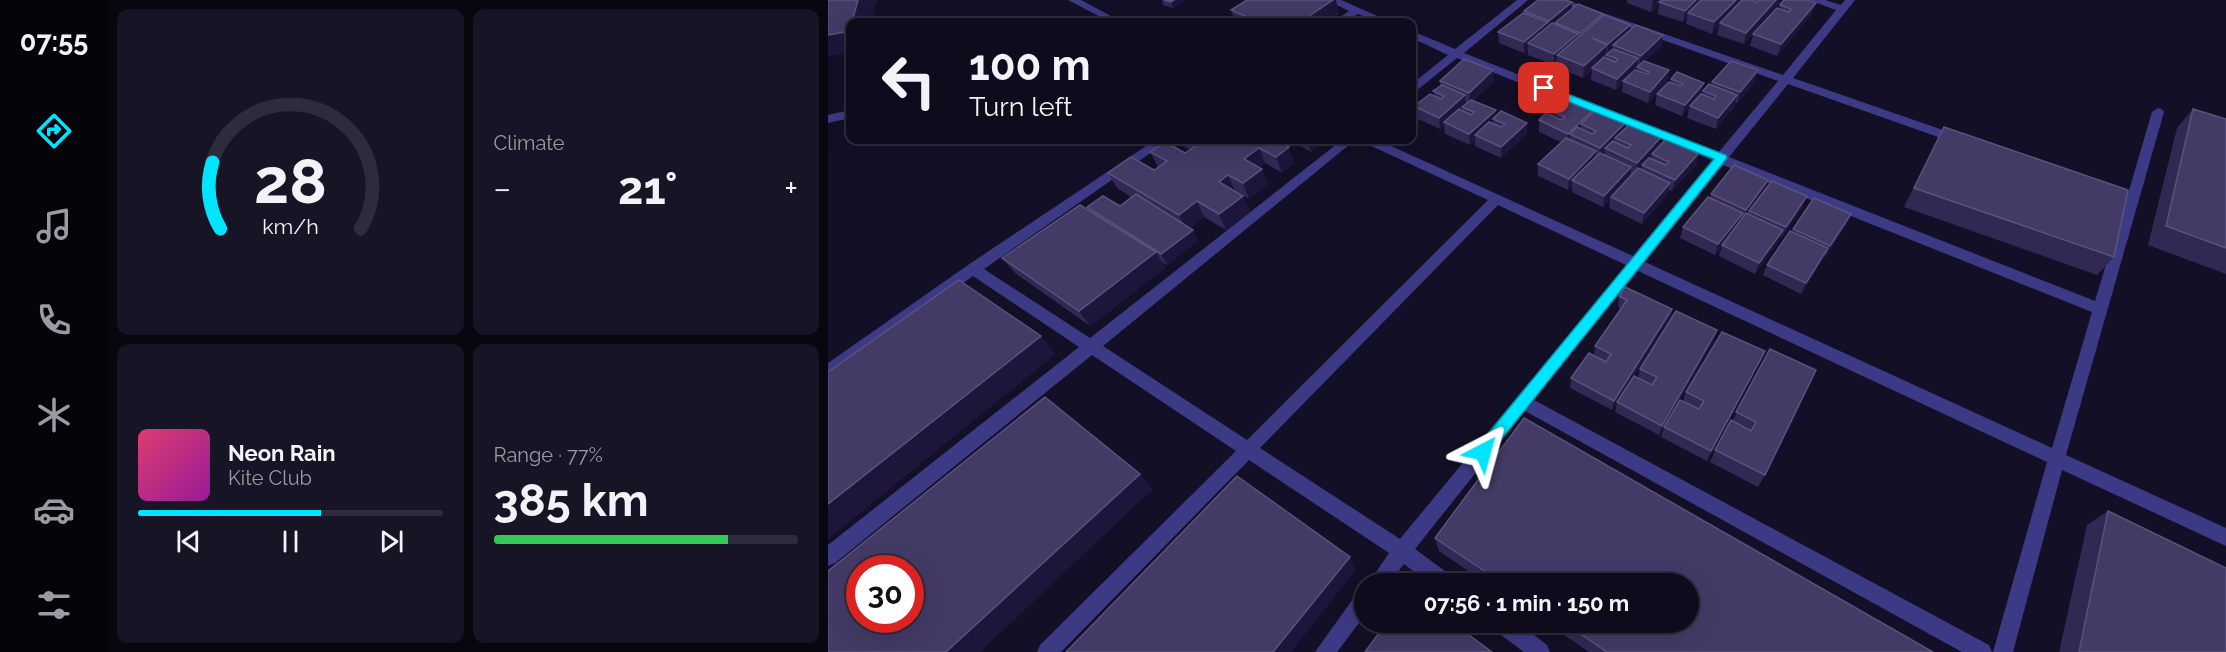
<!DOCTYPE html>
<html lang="en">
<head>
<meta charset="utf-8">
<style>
  :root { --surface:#0e0b1c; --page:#171425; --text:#f1f3f6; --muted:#9b9ba3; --line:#2e2b3b; --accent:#00e5ff }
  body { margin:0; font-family:Raleway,sans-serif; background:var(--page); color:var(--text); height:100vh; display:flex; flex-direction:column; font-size:22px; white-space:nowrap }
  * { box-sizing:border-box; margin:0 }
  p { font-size:20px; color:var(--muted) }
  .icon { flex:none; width:33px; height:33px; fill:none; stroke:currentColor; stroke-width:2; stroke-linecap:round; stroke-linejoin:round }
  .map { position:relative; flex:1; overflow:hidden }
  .side { display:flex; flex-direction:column; gap:9px; padding:9px; background:#08060f; width:720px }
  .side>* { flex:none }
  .guide { position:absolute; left:18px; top:18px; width:570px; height:126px; border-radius:12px; box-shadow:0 6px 24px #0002,0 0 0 2px var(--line); background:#0e0b1c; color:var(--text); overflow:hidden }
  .speed { position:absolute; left:18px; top:555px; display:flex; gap:12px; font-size:30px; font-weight:700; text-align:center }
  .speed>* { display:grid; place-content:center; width:78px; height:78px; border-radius:50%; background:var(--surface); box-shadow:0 6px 24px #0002,0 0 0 2px var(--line); line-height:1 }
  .speed .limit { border:9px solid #d22; background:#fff; color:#111 }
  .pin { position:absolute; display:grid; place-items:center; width:51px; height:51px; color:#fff; margin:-26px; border-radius:12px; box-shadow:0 3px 9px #0006 }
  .me { position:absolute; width:66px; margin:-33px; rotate:39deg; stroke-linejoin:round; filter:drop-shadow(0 0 4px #0008) }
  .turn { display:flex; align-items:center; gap:21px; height:126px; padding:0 24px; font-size:27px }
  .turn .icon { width:78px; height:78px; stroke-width:2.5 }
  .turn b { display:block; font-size:42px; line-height:51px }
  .big { font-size:45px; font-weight:700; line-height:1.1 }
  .side .widget { flex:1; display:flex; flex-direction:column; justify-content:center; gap:9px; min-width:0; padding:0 21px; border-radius:12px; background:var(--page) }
  .side .dial { align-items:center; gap:0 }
  .dial svg { height:156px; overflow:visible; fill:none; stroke:var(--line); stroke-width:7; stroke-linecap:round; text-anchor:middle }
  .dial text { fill:var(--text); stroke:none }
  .song { display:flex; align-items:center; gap:18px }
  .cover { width:72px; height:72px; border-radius:9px; background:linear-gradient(135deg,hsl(340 70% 55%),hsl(300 70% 35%)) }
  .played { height:6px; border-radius:3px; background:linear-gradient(90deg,var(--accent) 60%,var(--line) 60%) }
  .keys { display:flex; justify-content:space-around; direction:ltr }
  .heat { display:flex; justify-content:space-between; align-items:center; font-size:33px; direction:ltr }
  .charge { height:9px; border-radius:4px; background:linear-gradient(90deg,#34c759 77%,var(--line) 0) }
  .side .tiles { flex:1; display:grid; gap:9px; grid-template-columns:repeat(2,1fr) }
  .trip { position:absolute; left:526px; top:573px; width:345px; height:60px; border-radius:30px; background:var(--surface); box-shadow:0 6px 24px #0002,0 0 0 2px var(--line); font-weight:700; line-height:60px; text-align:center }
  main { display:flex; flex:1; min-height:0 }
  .menu { display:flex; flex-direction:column; width:108px; justify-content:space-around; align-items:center; background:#06040b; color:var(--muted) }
  .menu .icon { width:42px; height:42px }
  .menu .selected { color:var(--accent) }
  .menu b { font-size:27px; color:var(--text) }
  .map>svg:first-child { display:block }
</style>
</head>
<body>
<main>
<nav class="menu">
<b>07:55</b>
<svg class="icon selected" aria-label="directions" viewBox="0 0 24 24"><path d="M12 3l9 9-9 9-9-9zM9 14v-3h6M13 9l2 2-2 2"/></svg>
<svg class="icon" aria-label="music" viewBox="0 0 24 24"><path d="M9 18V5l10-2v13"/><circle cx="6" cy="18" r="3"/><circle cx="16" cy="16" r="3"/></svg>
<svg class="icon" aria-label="phone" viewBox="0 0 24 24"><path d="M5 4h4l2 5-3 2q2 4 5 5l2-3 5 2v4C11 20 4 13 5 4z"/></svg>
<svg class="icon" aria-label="climate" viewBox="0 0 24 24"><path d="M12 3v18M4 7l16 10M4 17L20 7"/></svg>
<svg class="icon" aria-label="car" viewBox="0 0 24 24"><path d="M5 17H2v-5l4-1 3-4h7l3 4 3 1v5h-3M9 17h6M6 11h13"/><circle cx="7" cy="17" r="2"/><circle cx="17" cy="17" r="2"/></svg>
<svg class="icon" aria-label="filters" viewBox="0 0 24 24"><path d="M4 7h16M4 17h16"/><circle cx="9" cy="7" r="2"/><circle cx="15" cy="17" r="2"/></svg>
</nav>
<section class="side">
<div class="tiles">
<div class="widget dial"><svg viewBox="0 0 100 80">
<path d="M14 69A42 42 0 1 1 86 69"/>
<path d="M14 69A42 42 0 0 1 10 35" stroke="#00e5ff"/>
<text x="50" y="56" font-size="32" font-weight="700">28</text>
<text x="50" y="72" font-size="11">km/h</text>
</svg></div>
<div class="widget"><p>Climate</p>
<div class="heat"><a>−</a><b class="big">21°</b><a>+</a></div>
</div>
<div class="widget">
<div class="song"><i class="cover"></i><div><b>Neon Rain</b><p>Kite Club</p></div></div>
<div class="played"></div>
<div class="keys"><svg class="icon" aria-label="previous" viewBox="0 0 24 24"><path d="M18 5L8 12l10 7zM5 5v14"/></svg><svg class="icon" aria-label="pause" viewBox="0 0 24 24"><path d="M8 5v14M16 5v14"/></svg><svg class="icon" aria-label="next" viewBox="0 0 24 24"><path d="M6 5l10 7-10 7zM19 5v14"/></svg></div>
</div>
<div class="widget"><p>Range · 77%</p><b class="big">385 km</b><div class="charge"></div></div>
</div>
</section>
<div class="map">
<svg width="1398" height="652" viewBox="0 0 1398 652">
  <rect width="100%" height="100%" fill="#130f26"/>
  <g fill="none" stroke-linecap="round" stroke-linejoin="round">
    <g fill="#3d3a85" fill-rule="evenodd">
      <polygon points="240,0 253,0 294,22 282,22"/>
      <polygon points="499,0 513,0 563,22 550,22 530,14 516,22 505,22 521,11"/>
      <path d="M 689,0 L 700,0 L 636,53 L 890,153 L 950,81 L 723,0 L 738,0 L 955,75 L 1008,10 L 981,0 L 997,0 L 1013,5 L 1017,0 L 1027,0 L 965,78 L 1135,137 L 1135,143 L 1127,143 L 960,84 L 901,157 L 1267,301 L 1297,202 L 1276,195 L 1274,192 L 1281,187 L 1300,194 L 1324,112 L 1330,108 L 1334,109 L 1336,112 L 1238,455 L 1398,528 L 1398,546 L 1234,470 L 1185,652 L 1165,652 L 1219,462 L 810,271 L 706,400 L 1161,645 L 1164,652 L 1134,652 L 697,411 L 587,549 L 625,577 L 627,584 L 602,584 L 576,564 L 561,584 L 540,584 L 561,553 L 421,460 L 233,652 L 209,652 L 212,645 L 408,451 L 264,355 L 7,563 L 0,566 L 0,545 L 251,347 L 145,276 L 0,379 L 0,363 L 140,265 L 327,140 L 341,140 L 156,269 L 262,338 L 514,140 L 527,140 L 275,346 L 419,440 L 660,200 L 537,143 L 535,140 L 550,140 L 805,256 L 884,160 L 629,58 L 588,91 L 584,92 L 584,84 L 620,55 L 584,38 L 584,31 L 627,49 ZM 895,165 L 1264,312 L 1224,448 L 817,262 ZM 670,205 L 798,265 L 572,539 L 432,448 Z"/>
      <polygon points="22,110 22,118 0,123 0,115"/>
      <polygon points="537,589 537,615 509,652 487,652 530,592"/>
      <polygon points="663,622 689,622 719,645 722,652 696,652 665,629"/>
    </g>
  </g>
  <g fill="#312854">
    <polygon points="334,0 358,0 345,8 335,5"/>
    <polygon points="799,0 953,0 952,4 916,44 889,35 891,26 884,34 858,24 859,18 855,22 830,14 831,4 823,12 799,3"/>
    <polygon points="744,2 743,10 775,14 775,16 802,25 801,30 833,47 817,61 841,70 840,82 820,103 794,92 795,84 788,90 763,80 764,70 755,78 728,67 728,63 726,65 700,55 700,50 696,53 671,43 670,32 696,13 696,11"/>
    <polygon points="952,5 984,14 949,56 922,46 925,34 951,9"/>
    <polygon points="403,10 511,14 498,22 407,22"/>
    <polygon points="849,72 874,95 875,91 884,85 884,82 927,82 909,103 907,103 906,107 888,129 859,118 861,108 854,116 827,105 829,94 842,82 843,79"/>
    <polygon points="612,81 666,81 645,101 668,110 668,116 699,134 673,158 647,146 647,141 642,145 617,134 616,125 612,129 588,118 586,106 606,96 605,91 612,86"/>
    <polygon points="1365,109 1398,119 1398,274 1320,245 1349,128"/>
    <polygon points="722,111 765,112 797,123 796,130 831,147 870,154 868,165 844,191 841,190 840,194 814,224 781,208 782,199 775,207 744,192 744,186 740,190 710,176 710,164 733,142 711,132 711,120 722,115"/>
    <polygon points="1116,127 1286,257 1269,275 1076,207"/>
    <polygon points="353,140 495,140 496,141 483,152 463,141 458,146 466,163 454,173 437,163 432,167 440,184 421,199 413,194 415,196 422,211 398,230 376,217 362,228 370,241 339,265 333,262 337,268 262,326 187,273 174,258 262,211 259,207 292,206 303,197 289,188 280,173 326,170 330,167 322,152 357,153 362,150 356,147"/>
    <polygon points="940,180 937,190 975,207 953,238 952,238 951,241 927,274 891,256 894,246 887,255 852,238 855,227 882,198 883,194"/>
    <polygon points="1018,225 997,257 996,257 973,294 935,275 939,265 965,229"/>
    <polygon points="791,296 844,309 842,320 803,381 810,378 812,369 886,341 831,435 787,412 789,403 784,410 742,388 743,378 766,355 767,346 793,309 790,307"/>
    <polygon points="942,349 937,475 930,487 882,462 887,450 904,421"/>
    <polygon points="937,351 932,362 879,461 833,437 836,427 855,401 858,392"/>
    <polygon points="696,418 1105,652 761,652 717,622 861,622 861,584 659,584 611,551 607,538"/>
    <polygon points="1280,511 1398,652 1231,652 1259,525"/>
  </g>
  <g fill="#1d163a">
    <polygon points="30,0 49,0 43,22 24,22"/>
    <polygon points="346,0 358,0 345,8 343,2"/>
    <polygon points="505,0 508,0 511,14 498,22 472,22"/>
    <polygon points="825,0 836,0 831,2 831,4 823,12"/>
    <polygon points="868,0 878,0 860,13 859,18 855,22 857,11"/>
    <polygon points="908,0 916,0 892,23 891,26 884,34 886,22"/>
    <polygon points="948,0 953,0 952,4 916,44 918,33"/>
    <polygon points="744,2 743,14 727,23 727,27 720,32 721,21"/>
    <polygon points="988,3 984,14 949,56 953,44"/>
    <polygon points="775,14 774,25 752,44 752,33"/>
    <polygon points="720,22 720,34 700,43 700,50 696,53 696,42"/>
    <polygon points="802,25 801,36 785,45 785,50 779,56 780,44"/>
    <polygon points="22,27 22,52 0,57 0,35"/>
    <polygon points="750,34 749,45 729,55 728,63 726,65 726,54"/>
    <polygon points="835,35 833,47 811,67 813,56"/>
    <polygon points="779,45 778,57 755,78 756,66"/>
    <polygon points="810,58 809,70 796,82 795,81 795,84 788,90 789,79"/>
    <polygon points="665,70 666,81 642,104 641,93"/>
    <polygon points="841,70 840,82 820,103 822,92"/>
    <polygon points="930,70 927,82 909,103 912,92"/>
    <polygon points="876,83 874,94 854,116 857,105"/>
    <polygon points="637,95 638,106 634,107 634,110 619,123 616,122 616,125 612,129 611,118"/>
    <polygon points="909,95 906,107 888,129 890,118"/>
    <polygon points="668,110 668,120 665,119 665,125 647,135 647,141 642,145 641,134"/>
    <polygon points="765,110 764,121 753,124 752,133 742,134 741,143 739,145 740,134"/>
    <polygon points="699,123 699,134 673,158 673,147"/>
    <polygon points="797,123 795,135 787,138 787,143 777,148 776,154 771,159 772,148"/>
    <polygon points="833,137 831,149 824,154 824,156 815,165 814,165 814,167 807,174 809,163"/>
    <polygon points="443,140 463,140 463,141 448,153"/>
    <polygon points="479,140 495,140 496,141 483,152"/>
    <polygon points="461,147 466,163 454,173 448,157"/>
    <polygon points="431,148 437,163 422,175 416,159"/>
    <polygon points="768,151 767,163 744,180 744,186 740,190 741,179"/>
    <polygon points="870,154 868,165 844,191 847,180"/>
    <polygon points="803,167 802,178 783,197 782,199 775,207 776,196"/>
    <polygon points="434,169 440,184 421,199 415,183"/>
    <polygon points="400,175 407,191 391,182"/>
    <polygon points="940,180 936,191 921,211 914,221 918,210"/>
    <polygon points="842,183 840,194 814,224 816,213"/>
    <polygon points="415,196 422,211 398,230 391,214"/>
    <polygon points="979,196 975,207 953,238 958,227"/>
    <polygon points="369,201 376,217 359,230 351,215"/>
    <polygon points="915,213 911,224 887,255 890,244"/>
    <polygon points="1023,214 1018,225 997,257 1002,246"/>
    <polygon points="365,230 370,241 339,265 333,254"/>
    <polygon points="955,230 951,241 927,274 931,263"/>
    <polygon points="1000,248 995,259 973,294 978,283"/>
    <polygon points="328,252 337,268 262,326 251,311"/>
    <polygon points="844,309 842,320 784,410 786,401"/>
    <polygon points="889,330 886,341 831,435 834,426"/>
    <polygon points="213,336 228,354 0,539 0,504"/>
    <polygon points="937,351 932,362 879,461 883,451"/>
    <polygon points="312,474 325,489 152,652 118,652"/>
    <polygon points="522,557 528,570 463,652 445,652"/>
  </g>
  <g fill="#433a66" stroke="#5a527e" stroke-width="1.5" fill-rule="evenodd">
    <polygon points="0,0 30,0 24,22 22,22 22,31 0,35"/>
    <polygon points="336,0 346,0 343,2"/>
    <polygon points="419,0 505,0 472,22 442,22 433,19 428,22 409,22 419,17 403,10"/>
    <polygon points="710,0 737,0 744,2 721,21 696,11"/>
    <polygon points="834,0 868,0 857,11 831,2"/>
    <polygon points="873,0 908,0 886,22 860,13"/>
    <polygon points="914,0 922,0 928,2 930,0 948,0 918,33 892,23"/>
    <polygon points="956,0 979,0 988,3 953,44 925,34 949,8 961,12 963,9 952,5"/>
    <polygon points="750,4 775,14 752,33 727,23"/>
    <polygon points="695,13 720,22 696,42 670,32"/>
    <polygon points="776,15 802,25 780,44 764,38 779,45 756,66 729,55"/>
    <polygon points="724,23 750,34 726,54 700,43"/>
    <polygon points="808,25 835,35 813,56 785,45"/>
    <polygon points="785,49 810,58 789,79 764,68 776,57 787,62 790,59 778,55"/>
    <polygon points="636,59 665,70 641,93 612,81"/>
    <polygon points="816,61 841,70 822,92 795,81 807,70 819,74 821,72 809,67"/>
    <polygon points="903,61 930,70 912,92 884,82"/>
    <polygon points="849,72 876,83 857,105 829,94 841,82 853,86 855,84 843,79"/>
    <polygon points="881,84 909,95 890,118 862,106 873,94 886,99 888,96 875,91"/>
    <polygon points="614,85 637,95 611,118 586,106 602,94 613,99 616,96 605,91"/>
    <polygon points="737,97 765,110 740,134 711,120 718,113 733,120 737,117 722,111"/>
    <polygon points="643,100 668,110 641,134 616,122 631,109 643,115 646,112 634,107"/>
    <polygon points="1365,109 1398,119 1398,248 1338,226"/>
    <polygon points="767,110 797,123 772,148 742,134 749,127 764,134 768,131 753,124"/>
    <polygon points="673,111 699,123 673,147 647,135 661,122 673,127 677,124 665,119"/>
    <polygon points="802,124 833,137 809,163 777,148 785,141 800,148 803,145 787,138"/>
    <polygon points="1116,127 1300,190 1286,257 1086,188"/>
    <polygon points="738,138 768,151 741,179 710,164"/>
    <polygon points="838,139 870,154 847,180 814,165 821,158 838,165 841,162 824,154"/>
    <polygon points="365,140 446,140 461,147 448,157 431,148 416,159 434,169 415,183 400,175 391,182 415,196 391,214 369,201 351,215 280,173 303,157 326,170 339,161 322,152 337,142 357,153 372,143"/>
    <polygon points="772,153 803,167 776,196 744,180"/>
    <polygon points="906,165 940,180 918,210 883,194"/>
    <polygon points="810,168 842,183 816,213 783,197"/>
    <polygon points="944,181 979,196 958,227 921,211"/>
    <polygon points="308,194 365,230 333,254 259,207 275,196 292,206"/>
    <polygon points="880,197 915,213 890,244 855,227"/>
    <polygon points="986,198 1023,214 1002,246 965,229"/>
    <polygon points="252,205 328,252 251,311 174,258"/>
    <polygon points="918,213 955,230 931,263 894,245"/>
    <polygon points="962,231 1000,248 978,283 939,265"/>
    <polygon points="131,280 213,336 0,504 0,372"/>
    <polygon points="797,287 844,309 786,401 743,378 761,353 778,362 783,354 767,346 799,300 791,296"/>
    <polygon points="848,311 889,330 834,426 789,402 806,376 824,385 829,377 812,369"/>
    <polygon points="894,332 937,351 883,451 836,427 852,400 871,409 876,401 858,392"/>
    <polygon points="942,349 988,370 937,475 887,450 903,420 923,431 928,422 908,412"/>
    <path d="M 217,397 L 312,474 L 118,652 L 0,652 L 0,571 ZM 32,568 L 82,568 L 82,620 L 32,620 Z"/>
    <polygon points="696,418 1105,652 779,652 735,622 861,622 861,584 676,584 607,538"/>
    <polygon points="409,476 522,557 445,652 238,652"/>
    <polygon points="1280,511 1398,568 1398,652 1251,652"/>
    <polygon points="559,622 623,622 664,652 537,652"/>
  </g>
  <polygon fill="#00e5ff" stroke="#0095a6" stroke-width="1.5" points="716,85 898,155 899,158 660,456 655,458 649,456 647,452 649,447 886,159 713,91 713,86"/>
</svg>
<div class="speed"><div class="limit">30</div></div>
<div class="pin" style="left:716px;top:88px;background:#d93025"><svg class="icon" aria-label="arrive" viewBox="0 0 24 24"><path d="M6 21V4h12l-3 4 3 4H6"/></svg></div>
<svg class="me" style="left:655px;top:452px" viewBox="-20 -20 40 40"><path d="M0-17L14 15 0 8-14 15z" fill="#00e5ff" stroke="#fff" stroke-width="4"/></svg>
<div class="trip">07:56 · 1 min · 150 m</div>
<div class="guide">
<div class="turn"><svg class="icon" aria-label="left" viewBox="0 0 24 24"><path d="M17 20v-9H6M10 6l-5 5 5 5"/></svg><div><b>100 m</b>Turn left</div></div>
</div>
</div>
</main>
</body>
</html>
